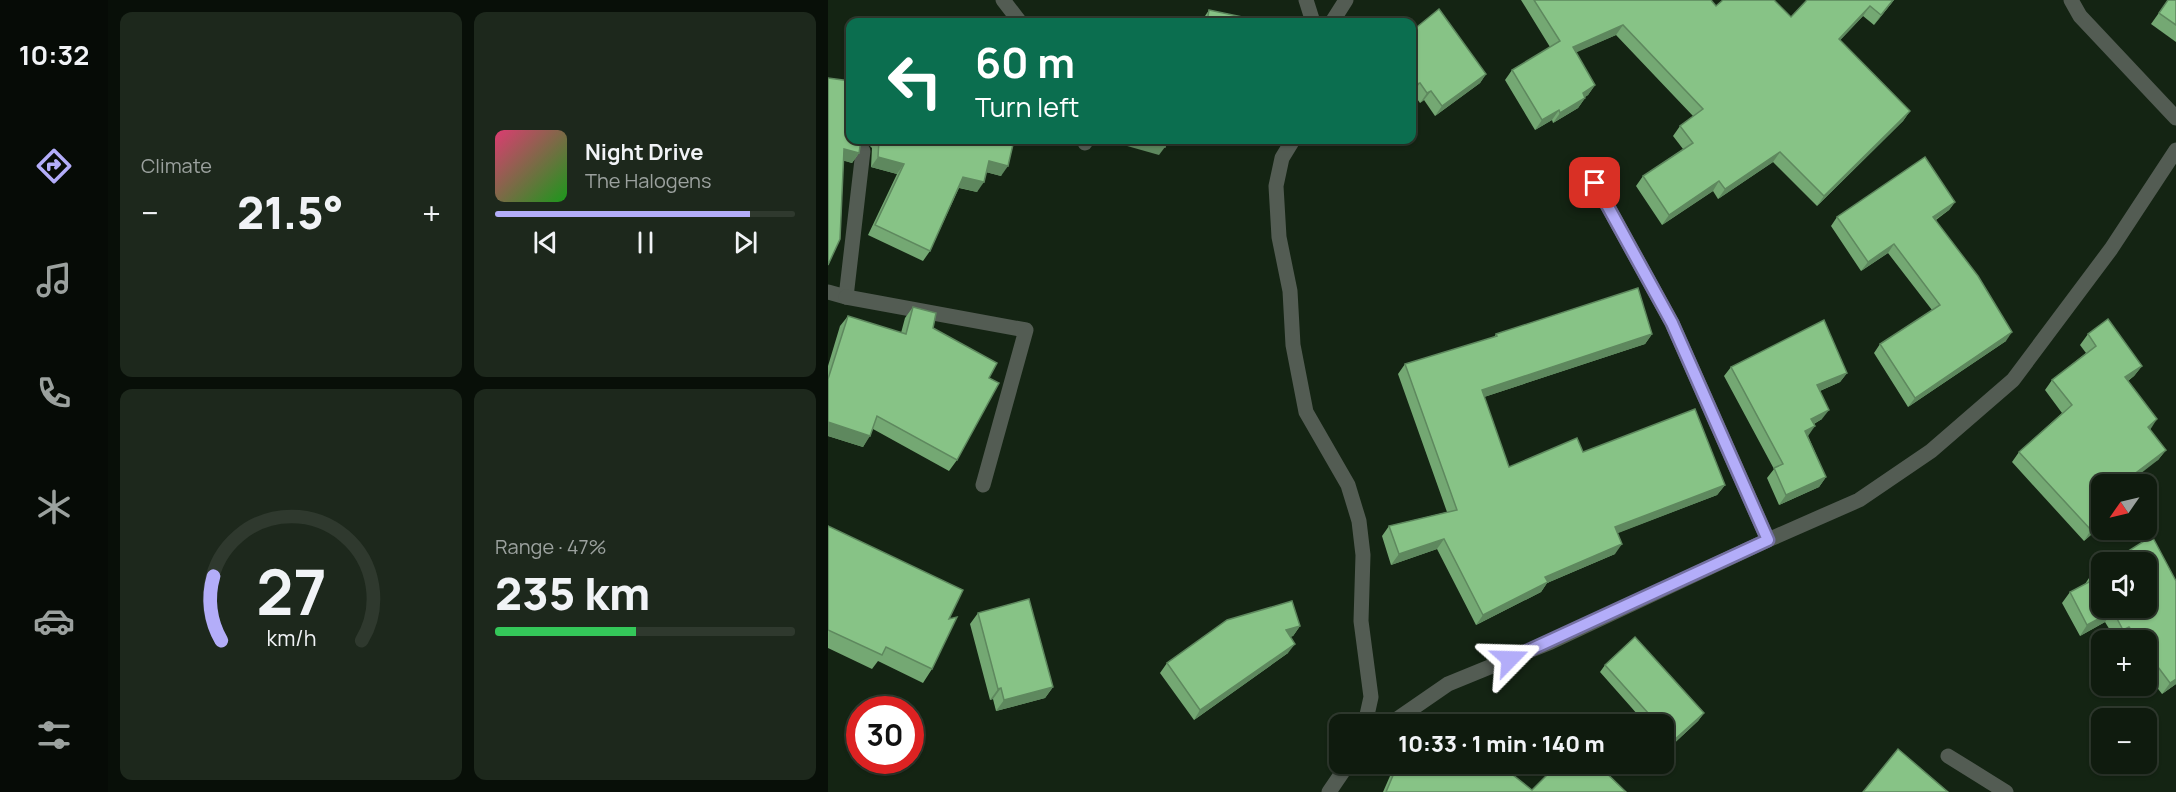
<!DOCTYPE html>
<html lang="en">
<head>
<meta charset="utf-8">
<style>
  :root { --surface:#0f1b0e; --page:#1d281c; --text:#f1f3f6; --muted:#9ba19e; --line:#2f392e; --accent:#b3adf9 }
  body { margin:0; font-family:Manrope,sans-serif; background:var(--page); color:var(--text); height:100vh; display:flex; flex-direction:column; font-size:22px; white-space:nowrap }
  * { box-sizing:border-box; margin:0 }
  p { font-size:20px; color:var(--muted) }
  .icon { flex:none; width:33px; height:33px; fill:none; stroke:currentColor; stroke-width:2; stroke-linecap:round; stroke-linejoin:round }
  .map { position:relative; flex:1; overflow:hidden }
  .drawer { display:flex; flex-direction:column; gap:12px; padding:12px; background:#080f08; width:720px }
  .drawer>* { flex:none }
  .banner { position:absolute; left:18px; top:18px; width:570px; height:126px; border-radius:12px; box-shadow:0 2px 4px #0004,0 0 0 2px var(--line); background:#0b6e4f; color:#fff; overflow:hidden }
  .needle { width:39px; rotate:236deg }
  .fabs { position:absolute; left:1263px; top:474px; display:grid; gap:12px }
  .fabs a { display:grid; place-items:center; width:66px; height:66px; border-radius:12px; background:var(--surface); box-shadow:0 2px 4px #0004,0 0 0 2px var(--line); font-size:30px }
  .speed { position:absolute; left:18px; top:696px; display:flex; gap:12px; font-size:30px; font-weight:700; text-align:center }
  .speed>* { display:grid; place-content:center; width:78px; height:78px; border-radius:50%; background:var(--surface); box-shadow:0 2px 4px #0004,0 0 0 2px var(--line); line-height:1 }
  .speed .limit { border:9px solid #d22; background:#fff; color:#111 }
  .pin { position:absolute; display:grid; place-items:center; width:51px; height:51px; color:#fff; margin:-26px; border-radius:12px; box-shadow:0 3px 9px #0006 }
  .me { position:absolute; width:66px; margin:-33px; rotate:68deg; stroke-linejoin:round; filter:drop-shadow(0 0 4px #0008) }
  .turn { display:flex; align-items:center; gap:21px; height:126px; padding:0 30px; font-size:27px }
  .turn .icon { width:78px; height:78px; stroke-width:2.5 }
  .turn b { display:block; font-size:42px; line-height:51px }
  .big { font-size:45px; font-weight:800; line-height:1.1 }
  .drawer .card { flex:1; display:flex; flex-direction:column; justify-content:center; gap:9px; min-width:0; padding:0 21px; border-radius:12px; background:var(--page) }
  .drawer .dial { align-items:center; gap:0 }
  .dial svg { height:156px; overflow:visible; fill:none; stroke:var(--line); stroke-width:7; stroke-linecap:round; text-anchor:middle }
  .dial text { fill:var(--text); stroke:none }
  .song { display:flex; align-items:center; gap:18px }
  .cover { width:72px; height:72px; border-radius:9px; background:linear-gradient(135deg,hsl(340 70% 55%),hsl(120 70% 35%)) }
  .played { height:6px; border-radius:3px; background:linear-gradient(90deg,var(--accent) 85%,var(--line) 85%) }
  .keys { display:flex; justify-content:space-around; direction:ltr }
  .heat { display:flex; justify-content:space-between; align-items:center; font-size:33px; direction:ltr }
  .charge { height:9px; border-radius:4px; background:linear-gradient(90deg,#34c759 47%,var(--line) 0) }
  .drawer .tiles { flex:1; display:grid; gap:12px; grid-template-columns:repeat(2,1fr) }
  .trip { position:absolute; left:501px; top:714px; width:345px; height:60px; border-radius:12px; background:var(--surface); box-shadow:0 2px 4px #0004,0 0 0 2px var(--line); font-weight:800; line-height:60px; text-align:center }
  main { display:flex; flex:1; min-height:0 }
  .dock { display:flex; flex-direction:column; width:108px; justify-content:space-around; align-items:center; background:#060b06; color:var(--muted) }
  .dock .icon { width:42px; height:42px }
  .dock .selected { color:var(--accent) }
  .dock b { font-size:27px; color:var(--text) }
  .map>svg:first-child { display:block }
</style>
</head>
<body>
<main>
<nav class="dock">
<b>10:32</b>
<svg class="icon selected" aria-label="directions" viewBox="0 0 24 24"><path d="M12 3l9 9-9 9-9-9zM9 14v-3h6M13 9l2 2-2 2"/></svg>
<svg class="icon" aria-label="music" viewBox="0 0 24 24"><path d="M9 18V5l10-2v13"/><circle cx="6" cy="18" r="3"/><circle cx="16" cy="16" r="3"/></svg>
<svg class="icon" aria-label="phone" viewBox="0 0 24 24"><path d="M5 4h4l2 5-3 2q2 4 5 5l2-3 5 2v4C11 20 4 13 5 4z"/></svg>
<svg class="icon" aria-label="climate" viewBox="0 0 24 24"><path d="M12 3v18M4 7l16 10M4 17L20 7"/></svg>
<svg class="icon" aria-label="car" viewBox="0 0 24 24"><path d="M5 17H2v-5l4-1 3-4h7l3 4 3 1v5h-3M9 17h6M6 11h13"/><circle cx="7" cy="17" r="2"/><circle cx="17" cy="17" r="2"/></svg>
<svg class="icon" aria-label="filters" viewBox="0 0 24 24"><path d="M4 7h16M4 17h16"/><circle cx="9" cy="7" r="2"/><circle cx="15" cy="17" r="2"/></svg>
</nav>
<section class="drawer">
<div class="tiles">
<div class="card"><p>Climate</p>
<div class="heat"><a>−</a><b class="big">21.5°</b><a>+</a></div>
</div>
<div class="card">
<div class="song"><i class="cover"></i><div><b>Night Drive</b><p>The Halogens</p></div></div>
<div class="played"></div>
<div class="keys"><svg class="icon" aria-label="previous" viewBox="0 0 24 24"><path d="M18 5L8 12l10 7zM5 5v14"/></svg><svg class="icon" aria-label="pause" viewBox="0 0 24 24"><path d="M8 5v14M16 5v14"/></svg><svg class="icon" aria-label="next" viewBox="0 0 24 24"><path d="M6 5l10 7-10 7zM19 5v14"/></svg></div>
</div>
<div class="card dial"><svg viewBox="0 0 100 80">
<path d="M14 69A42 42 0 1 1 86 69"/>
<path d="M14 69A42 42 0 0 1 10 36" stroke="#b3adf9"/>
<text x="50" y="56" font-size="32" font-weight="700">27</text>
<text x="50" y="72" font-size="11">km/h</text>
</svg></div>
<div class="card"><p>Range · 47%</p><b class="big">235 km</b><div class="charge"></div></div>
</div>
</section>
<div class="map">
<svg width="1348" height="792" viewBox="0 0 1348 792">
  <rect width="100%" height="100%" fill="#142413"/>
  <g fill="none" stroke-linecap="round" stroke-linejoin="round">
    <g stroke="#535c53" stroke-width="15">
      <polyline points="175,0 192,22"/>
      <polyline points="478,0 485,22"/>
      <polyline points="1243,0 1252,16 1348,118"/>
      <polyline points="504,22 518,0"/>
      <polyline points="256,140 257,143"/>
      <polyline points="465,140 454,158 448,186 451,237 462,291 465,345 478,412 520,485 531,521 535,555 533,621 543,697 537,724"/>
      <polyline points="767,183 844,323 940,540"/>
      <polyline points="0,292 18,297 35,151"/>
      <polyline points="18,297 198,330 155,485"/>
      <polyline points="562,724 620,684 723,642 940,540 1031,500 1103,451 1185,380 1283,249 1348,150"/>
      <polyline points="1120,756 1178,792"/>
      <polyline points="501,792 520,764"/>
    </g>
  </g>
  <g fill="#74a873">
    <polygon points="693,0 883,0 888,6 963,17 1066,0 1046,25 1035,16 1012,40 1082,111 1075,121 989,206 945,162 890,199 885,191 834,225 808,186 815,176 855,149 845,136 852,126 865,116 788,35 748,52 767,85 760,95 757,97 757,98 750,108 725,123 724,120 707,130 677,80 684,70 722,47"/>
    <polygon points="1340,0 1348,0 1348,42 1323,24"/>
    <polygon points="381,10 438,22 373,22"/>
    <polygon points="584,31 658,74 652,83 607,116 596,100 592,103 585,93"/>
    <polygon points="0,78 22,140 186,140 173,176 158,172 149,192 131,188 102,251 95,261 40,235 69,174 43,167 44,148 37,141 32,143 31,153 24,163 15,160"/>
    <polygon points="1127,202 1121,210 1108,220 1178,341 1080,407 1046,353 1052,344 1104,310 1060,253 1033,271 1003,226 1009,217"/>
    <polygon points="85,307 105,328 161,378 129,460 121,471 45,429 35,447 0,436 0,366 12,326 20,316 73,333 77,318"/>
    <polygon points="668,334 824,334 817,344 656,397 681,467 755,452 897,485 889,495 789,533 787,554 719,583 713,592 648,625 609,549 563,565 554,536 561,526 619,512 570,374 577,364 666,337"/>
    <polygon points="1260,334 1314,366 1306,376 1300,381 1322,430 1338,450 1330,460 1274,484 1274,525 1256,541 1184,462 1191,452 1234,413 1217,390 1224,380 1258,353 1252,345"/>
    <polygon points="903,367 1019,373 1012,382 992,391 994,419 986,424 980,436 998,477 991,487 951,505 939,478 946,469 896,376"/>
    <polygon points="0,526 121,619 104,669 95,683 50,661 44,669 0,648"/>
    <polygon points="1263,575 1348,581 1348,684 1334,694 1318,673 1318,640 1296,640 1294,638 1288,640 1277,622 1252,636 1234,603 1242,592 1257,584"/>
    <polygon points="150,613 225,687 217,698 168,711 165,699 162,700 142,624"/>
    <polygon points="472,626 465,636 462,637 460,653 366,720 332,673 339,663"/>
    <polygon points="777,665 876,713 870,721 840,749 836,744 836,724 818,724 772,672"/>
    <polygon points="569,766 572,767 704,790 747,767 798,792 555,792 562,776"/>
  </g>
  <g fill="#5e885e">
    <polygon points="1065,0 1066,0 1046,25 1053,15"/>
    <polygon points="1042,6 1035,16 1004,49 1011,39"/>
    <polygon points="795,25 788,35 738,57 745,47"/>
    <polygon points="658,74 652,83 607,116 614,106"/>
    <polygon points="592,83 585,93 584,93 584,86"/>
    <polygon points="767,85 760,95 748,103 755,93"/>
    <polygon points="603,91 596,100 592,103 599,93"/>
    <polygon points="757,98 750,108 725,123 732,113"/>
    <polygon points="731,110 724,120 707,130 714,120"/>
    <polygon points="1082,111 1075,121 989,206 996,196"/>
    <polygon points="278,140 310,140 337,147 331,155"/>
    <polygon points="16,149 31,153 24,163 9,159"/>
    <polygon points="952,152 945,162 890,199 897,189"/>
    <polygon points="50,157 76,164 69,174 43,167"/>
    <polygon points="161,161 180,166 173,176 154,171"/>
    <polygon points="135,177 156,182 149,192 128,187"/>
    <polygon points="891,181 885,191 834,225 841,215"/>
    <polygon points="1127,202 1121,210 1099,225 1105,217"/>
    <polygon points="1066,244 1060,253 1033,271 1040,262"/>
    <polygon points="1184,332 1178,341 1080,407 1087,398"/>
    <polygon points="824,334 817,344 647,400 654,390"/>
    <polygon points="1314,366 1306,376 1290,388 1297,377"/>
    <polygon points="1019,373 1012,382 982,395 989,385"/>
    <polygon points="1001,410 994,419 976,429 983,419"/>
    <polygon points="1329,419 1322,430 1320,427"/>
    <polygon points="0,422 42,436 35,447 0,436"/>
    <polygon points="987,426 980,436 977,431"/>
    <polygon points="1338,450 1330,460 1299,484 1293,484"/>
    <polygon points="998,477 991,487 951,505 958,495"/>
    <polygon points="897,485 889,495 780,537 787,527"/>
    <polygon points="1274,521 1274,525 1256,541 1263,530"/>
    <polygon points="616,539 609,549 563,565 571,554"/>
    <polygon points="794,544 787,554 719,583 713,592 648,625 655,615 717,577"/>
    <polygon points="1285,611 1277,622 1252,636 1259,625"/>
    <polygon points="472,626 465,636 451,640 458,630"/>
    <polygon points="1301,627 1294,638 1288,640 1295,630"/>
    <polygon points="467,644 460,653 366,720 372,710"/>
    <polygon points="1348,679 1348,684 1334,694 1342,683"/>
    <polygon points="225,687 217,698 168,711 176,700"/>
    <polygon points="173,688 165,699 162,700 170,689"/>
    <polygon points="876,713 870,721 840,749 845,741"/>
  </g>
  <g fill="#87c386" stroke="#5e885e" stroke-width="1.5">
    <polygon points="706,0 883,0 888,6 895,0 946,0 963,17 979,0 1065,0 1053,15 1042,6 1011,39 1082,111 996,196 952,152 897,189 891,181 841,215 815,176 865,143 852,126 875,109 795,25 745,47 767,85 755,93 757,98 732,113 731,110 714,120 684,70 732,41"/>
    <polygon points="1340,0 1348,0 1348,25 1331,13"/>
    <polygon points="611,9 658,74 614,106 603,91 599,93 592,83 584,86 584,31"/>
    <polygon points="381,10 438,22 379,22"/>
    <polygon points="0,78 22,81 22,140 33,140 31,153 16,149 12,239 0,265"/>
    <polygon points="51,140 186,140 180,166 161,161 156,182 135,177 102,251 47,225 76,164 50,157"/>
    <polygon points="310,140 339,140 337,147"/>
    <polygon points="1097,157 1127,202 1105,217 1150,276 1184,332 1087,398 1052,344 1112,305 1066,244 1040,262 1009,217"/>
    <polygon points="810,288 824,334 654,390 681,467 749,438 755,452 867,409 897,485 787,527 794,544 717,577 720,582 655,615 616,539 571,554 561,526 629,510 577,364 669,336 668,334"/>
    <polygon points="85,307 108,313 105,328 169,363 161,378 171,383 129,460 49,416 42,436 0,422 0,379 20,316 78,334"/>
    <polygon points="1280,319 1314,366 1297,377 1329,419 1320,427 1338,450 1293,484 1274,484 1274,521 1263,530 1191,452 1244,405 1224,380 1268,346 1260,334"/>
    <polygon points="996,320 1019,373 989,385 1001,410 983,419 987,426 977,431 998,477 958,495 946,468 955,464 903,367"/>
    <polygon points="0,526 135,590 121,619 129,617 104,669 58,647 54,655 0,630"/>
    <polygon points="1324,536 1348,581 1348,679 1342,683 1318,651 1318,640 1311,640 1301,627 1295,630 1285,611 1259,625 1242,592 1265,580 1263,575 1274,568 1274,608 1318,608 1318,562 1283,562"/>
    <polygon points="201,599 225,687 176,700 173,688 170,689 150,613"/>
    <polygon points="464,601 472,626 458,630 467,644 372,710 339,663 399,620"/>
    <polygon points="807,637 876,713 845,741 836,730 836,724 830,724 777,665"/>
    <polygon points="614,717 624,724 608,724"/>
    <polygon points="1070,749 1120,792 1035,792"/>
    <polygon points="575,764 671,764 704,790 730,764 744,764 747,767 750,764 769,764 798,792 558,792 569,766 572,767"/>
  </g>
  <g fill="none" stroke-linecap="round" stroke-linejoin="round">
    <defs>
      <polyline id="route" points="682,659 940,540 844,323 767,183"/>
    </defs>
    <use href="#route" stroke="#7470a2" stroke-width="15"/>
    <use href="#route" stroke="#b3adf9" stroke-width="10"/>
  </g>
</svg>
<div class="fabs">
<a><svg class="needle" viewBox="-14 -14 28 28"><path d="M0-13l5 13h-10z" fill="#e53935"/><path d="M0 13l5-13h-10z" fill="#9ba19e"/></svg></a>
<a><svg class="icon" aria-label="sound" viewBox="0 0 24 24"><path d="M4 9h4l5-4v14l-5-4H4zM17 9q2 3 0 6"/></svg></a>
<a>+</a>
<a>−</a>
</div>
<div class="speed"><div class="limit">30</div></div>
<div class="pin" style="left:767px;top:183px;background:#d93025"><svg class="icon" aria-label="arrive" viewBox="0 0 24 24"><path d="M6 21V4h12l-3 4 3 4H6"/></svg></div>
<svg class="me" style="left:682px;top:659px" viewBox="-20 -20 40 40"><path d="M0-17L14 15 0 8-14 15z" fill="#b3adf9" stroke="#fff" stroke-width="4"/></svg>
<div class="trip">10:33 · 1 min · 140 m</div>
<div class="banner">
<div class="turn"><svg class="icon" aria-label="left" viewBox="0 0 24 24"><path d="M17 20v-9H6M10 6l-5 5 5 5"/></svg><div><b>60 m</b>Turn left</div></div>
</div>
</div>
</main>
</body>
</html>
